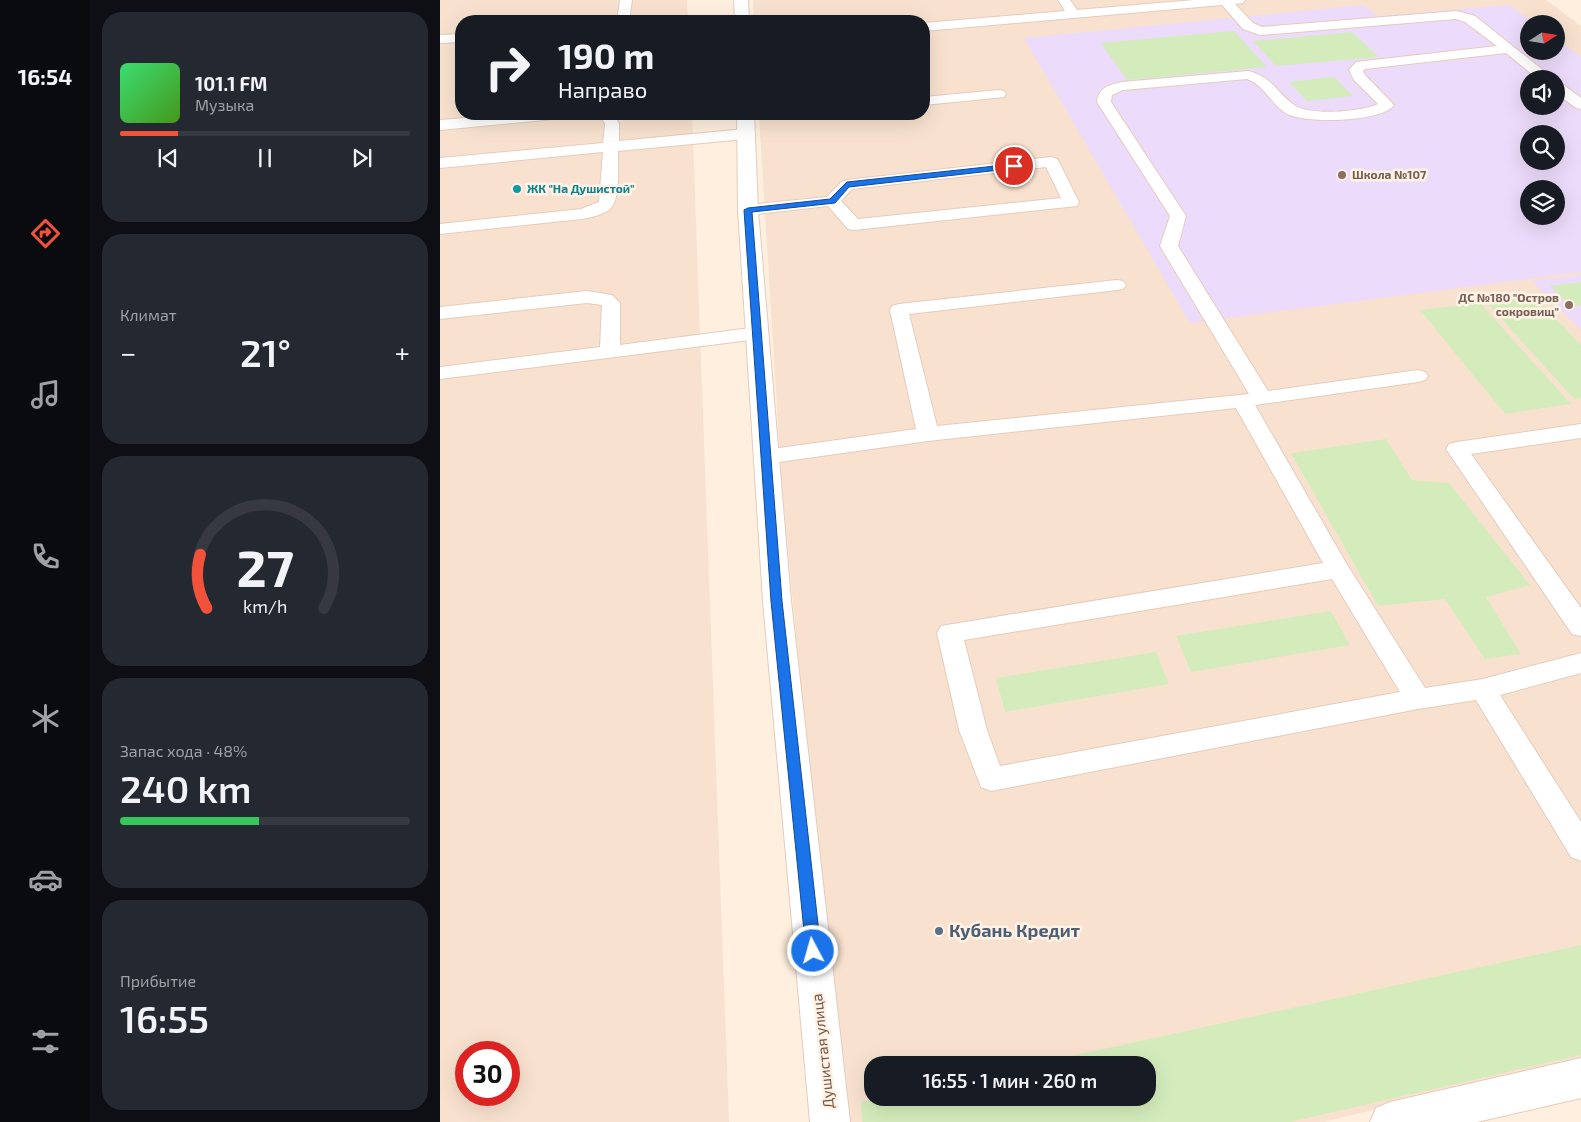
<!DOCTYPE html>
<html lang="ru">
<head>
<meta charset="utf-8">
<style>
  :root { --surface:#171b24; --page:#242831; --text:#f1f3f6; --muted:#9ea1a6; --line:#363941; --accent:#f25239 }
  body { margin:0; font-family:"Exo 2",sans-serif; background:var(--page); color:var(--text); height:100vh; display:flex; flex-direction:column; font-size:19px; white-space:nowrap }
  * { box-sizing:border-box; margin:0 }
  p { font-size:16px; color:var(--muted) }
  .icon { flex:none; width:28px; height:28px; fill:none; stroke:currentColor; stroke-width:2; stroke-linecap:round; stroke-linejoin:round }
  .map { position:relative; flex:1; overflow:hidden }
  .side { display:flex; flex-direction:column; gap:12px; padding:12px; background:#0d0f14; width:350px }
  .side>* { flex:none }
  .hud { position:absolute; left:15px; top:15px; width:475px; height:105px; border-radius:20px; box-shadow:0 5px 20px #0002; background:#171b24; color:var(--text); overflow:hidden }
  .needle { width:32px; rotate:78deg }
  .buttons { position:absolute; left:1080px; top:15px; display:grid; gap:10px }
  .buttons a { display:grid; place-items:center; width:45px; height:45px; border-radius:50%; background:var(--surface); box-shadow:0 5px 20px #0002; font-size:25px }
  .speed { position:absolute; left:15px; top:1041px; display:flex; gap:10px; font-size:25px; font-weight:700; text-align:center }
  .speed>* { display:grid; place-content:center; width:65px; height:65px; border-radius:50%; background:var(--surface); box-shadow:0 5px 20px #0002; line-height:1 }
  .speed .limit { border:8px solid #d22; background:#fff; color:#111 }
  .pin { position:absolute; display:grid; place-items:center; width:42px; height:42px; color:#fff; margin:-21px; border:2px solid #fff; border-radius:50%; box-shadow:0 1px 5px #0007 }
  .me { position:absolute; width:55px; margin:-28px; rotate:354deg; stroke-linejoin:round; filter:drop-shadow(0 0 4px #0008) }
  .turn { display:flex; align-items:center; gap:18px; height:105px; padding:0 20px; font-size:22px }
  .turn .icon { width:65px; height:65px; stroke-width:2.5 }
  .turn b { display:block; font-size:35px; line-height:42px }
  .big { font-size:38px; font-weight:600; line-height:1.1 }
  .side .card { flex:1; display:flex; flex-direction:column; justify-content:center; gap:8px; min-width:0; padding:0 18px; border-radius:20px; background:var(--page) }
  .side .dial { align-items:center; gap:0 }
  .dial svg { height:130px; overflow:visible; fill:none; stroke:var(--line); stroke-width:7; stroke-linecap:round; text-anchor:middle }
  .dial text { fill:var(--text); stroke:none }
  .song { display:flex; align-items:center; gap:15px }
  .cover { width:60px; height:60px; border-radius:8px; background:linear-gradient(135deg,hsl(140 70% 55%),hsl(100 70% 35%)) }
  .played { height:5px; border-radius:2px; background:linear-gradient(90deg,var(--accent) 20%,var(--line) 20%) }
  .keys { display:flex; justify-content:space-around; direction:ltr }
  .heat { display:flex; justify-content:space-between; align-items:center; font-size:28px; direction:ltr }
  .charge { height:8px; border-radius:4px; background:linear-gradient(90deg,#34c759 48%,var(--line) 0) }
  .trip { position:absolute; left:424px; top:1056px; width:292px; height:50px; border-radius:20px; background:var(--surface); box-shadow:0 5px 20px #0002; font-weight:600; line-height:50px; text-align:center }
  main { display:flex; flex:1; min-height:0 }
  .menu { display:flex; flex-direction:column; width:90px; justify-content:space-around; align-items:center; background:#090b0e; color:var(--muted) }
  .menu .icon { width:35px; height:35px }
  .menu .selected { color:var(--accent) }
  .menu b { font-size:22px; color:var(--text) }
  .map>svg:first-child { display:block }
</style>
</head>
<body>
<main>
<nav class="menu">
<b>16:54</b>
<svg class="icon selected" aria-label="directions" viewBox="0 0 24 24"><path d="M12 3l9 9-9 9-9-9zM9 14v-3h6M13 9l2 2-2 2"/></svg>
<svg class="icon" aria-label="music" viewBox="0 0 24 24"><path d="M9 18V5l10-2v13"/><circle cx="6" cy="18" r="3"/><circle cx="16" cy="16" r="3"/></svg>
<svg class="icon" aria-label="phone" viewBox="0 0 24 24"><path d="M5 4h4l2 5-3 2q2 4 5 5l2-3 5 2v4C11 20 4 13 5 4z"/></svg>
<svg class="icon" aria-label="climate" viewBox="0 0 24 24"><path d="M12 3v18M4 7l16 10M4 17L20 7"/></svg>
<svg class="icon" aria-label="car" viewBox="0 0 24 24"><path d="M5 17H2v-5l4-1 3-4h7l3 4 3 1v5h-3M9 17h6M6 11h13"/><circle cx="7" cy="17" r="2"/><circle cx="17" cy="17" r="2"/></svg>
<svg class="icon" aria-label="filters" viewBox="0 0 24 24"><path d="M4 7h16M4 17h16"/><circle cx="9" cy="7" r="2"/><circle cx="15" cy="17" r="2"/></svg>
</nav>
<section class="side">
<div class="card">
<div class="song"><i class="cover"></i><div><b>101.1 FM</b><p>Музыка</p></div></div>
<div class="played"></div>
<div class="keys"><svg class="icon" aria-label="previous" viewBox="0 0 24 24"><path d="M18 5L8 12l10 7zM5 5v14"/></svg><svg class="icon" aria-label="pause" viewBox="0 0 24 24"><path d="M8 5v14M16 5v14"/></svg><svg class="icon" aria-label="next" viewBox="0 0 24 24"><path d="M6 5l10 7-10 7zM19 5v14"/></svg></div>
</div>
<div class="card"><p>Климат</p>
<div class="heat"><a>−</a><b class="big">21°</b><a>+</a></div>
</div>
<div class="card dial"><svg viewBox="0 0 100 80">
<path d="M14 69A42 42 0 1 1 86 69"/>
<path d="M14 69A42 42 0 0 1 10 36" stroke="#f25239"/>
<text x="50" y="56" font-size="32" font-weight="700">27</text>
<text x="50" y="72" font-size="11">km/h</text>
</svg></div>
<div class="card"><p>Запас хода · 48%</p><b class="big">240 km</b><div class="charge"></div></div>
<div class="card"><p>Прибытие</p><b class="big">16:55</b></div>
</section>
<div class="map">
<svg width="1141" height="1122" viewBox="0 0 1141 1122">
  <rect width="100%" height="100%" fill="#feefde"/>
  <g fill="#f8e2cf" fill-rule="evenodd">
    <path d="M 0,0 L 247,0 L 248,21 L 21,21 L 21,114 L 252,114 L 289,1122 L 0,1122 ZM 26,1052 L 69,1052 L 69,1095 L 26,1095 Z"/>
    <path d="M 313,0 L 1106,0 L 1141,26 L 1141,1060 L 883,1122 L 401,1122 L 341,475 L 319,114 L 484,114 L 484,21 L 314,21 ZM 1089,24 L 1116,24 L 1116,51 L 1089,51 ZM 1089,79 L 1116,79 L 1116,106 L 1089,106 ZM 1089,134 L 1116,134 L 1116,161 L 1089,161 ZM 1089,189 L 1116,189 L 1116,216 L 1089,216 ZM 432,1065 L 708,1065 L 708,1098 L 432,1098 Z"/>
  </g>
  <g fill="#ecdbfa" fill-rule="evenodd">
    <path d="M 924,5 L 937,16 L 1069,5 L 1096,24 L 1089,24 L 1089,51 L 1116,51 L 1116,39 L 1141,57 L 1141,272 L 750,323 L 584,38 ZM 1089,79 L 1116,79 L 1116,106 L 1089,106 ZM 1089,134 L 1116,134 L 1116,161 L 1089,161 ZM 1089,189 L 1116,189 L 1116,216 L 1089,216 Z"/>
    <polygon points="1141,275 1141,330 1092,281"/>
  </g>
  <g fill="#d4ecbc">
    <polygon points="794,31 827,67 687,80 661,43"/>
    <polygon points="912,32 939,57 836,66 813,41"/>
    <polygon points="894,77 913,96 867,101 849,82"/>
    <polygon points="1141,282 1141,305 1131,307 1110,286"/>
    <polygon points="1095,297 1141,345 1141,398 1134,399 1047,303"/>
    <polygon points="1040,303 1131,404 1065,414 980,310"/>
    <polygon points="946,439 972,480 1009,483 1090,585 1046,597 1081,654 1045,659 1005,599 938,606 851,453"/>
    <polygon points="891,611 910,645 751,672 736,636"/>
    <polygon points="716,652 729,684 565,712 556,678"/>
    <polygon points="1141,945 1141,1055 850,1122 422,1122 421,1102 441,1098 708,1098 708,1065 590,1065"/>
  </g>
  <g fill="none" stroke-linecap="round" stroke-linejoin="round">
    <defs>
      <g id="service">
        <polygon points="180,0 192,0 189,21 177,21"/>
        <path d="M 618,0 L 630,0 L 637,10 L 754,0 L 805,0 L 803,3 L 795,4 L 813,23 L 822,27 L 1017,11 L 1035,16 L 1114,79 L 1098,79 L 1066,53 L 925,69 L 923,71 L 925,75 L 954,105 C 943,122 861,125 844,112 C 830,102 824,85 807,79 L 683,90 L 672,95 L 671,102 L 746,216 L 738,246 L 828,391 L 978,370 L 985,372 L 988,376 L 985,380 L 978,382 L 815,405 L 906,563 L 985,688 L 1043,679 L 1141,653 L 1141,673 L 1060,695 L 1141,822 L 1141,861 L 1131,857 L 1036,700 L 978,709 L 551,791 L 541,787 L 519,730 L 497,633 L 501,626 L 883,563 L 796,408 L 488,441 L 325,464 L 317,462 L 314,457 L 317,452 L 325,450 L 476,429 L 450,310 L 452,306 L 459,304 L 677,280 L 683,281 L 686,285 L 683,289 L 677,290 L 469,314 L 497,426 L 809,394 L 720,246 L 730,216 L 657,102 C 659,87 669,85 682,82 L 808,71 C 833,77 836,92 854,105 C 868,116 922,112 938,104 L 914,80 L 909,70 L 916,62 L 1057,46 L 1025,22 L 1016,19 L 820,35 L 803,29 L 782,5 L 484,31 L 484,23 L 625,11 ZM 892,579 L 960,692 L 560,766 L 547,730 L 524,640 Z"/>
        <polygon points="21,34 21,42 0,43 0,35"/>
        <polygon points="1116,82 1121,83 1141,98 1141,109 1136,108 1116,93"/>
        <polygon points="559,90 564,91 566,94 564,97 484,105 484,97"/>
        <polygon points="76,114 131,114 129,117 124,118 0,130 0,120"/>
        <path d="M 160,114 L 174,114 L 179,124 L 179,141 L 305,129 L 310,131 L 313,134 L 310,137 L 305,139 L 178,151 C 178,164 180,199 171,208 C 164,215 151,217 142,219 L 0,234 L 0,224 L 141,209 L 159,202 L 163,152 L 0,168 L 0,158 L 163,143 L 165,124 Z"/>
        <path d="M 611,157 L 617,159 L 619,162 L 639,202 L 637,206 L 414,230 L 408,229 L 388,206 L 308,215 L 302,214 L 300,210 L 302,206 L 308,205 L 387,197 L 401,182 L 407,180 ZM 606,167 L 621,198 L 418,219 L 401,201 L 412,189 Z"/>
        <polygon points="147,291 172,295 180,303 180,345 318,327 325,329 328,333 325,337 318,339 0,379 0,367 160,347 162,305 147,303 0,319 0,307"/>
        <polygon points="1141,424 1141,438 1031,454 1141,608 1141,636 1132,634 1006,449 1009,444 1017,442"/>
      </g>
      <g id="minor">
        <polygon points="294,0 308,0 309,21 295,21"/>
        <polygon points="297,114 314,114 318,210 351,601 410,1122 370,1122 323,601 298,210"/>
        <polygon points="1141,1058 1141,1098 1037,1122 930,1122 936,1108 950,1102"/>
      </g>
    </defs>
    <use href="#service" stroke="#e4ccbd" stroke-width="2"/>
    <use href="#minor" stroke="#e4ccbd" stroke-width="2"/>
    <use href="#service" fill="#fff" fill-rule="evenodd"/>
    <use href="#minor" fill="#fff" fill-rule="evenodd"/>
  </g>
  <polygon fill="#1a73e8" stroke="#114b97" points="574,164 578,166 577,168 409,187 395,203 312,212 342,601 381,951 378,956 373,958 368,956 366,951 331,601 304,210 308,208 390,199 407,182"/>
  <g fill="#8d6e63" stroke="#fff3e6" stroke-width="2">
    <circle cx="902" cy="175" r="5"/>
    <circle cx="1129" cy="305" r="5"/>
  </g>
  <circle fill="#0f9aa8" stroke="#fff3e6" stroke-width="2" cx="77" cy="189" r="5"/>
  <circle fill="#5c6f8a" stroke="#fff3e6" stroke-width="2" cx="499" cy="931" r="5"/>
  <g text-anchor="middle" stroke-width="5" stroke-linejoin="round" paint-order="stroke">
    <g font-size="12" font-weight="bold" fill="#785e54" stroke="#fff3e6" text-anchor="start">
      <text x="912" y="179">Школа №107</text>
      <text x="1119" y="302" text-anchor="end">ДС №180 "Остров<tspan x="1119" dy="14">сокровищ"</tspan></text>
    </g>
    <g font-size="12" font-weight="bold" fill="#0d838f" stroke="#fff3e6" text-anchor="start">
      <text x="87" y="193">ЖК "На Душистой"</text>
    </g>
    <g font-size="15" fill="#755245" stroke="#fff3e6">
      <text transform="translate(383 1051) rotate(-96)" y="5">Душистая улица</text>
    </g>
    <g font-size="18" font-weight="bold" fill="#4e5e75" stroke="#fff3e6" text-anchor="start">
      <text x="509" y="937">Кубань Кредит</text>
    </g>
  </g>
</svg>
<div class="buttons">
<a><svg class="needle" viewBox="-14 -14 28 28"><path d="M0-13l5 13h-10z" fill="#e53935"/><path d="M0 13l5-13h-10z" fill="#9ea1a6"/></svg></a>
<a><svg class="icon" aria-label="sound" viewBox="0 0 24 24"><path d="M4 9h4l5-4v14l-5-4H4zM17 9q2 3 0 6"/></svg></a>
<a><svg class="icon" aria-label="search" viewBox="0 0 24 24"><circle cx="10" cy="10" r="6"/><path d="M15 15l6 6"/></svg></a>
<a><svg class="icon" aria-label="layers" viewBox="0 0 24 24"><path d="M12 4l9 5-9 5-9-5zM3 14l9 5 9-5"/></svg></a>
</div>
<div class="speed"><div class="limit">30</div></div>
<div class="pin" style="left:574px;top:166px;background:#d93025"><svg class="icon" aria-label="arrive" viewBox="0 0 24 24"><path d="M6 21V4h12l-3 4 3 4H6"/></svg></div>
<svg class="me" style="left:373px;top:951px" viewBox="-20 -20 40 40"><circle r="17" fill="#1a73e8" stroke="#fff" stroke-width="3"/><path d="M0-11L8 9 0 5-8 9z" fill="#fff"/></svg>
<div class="trip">16:55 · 1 мин · 260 m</div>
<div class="hud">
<div class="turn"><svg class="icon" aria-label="right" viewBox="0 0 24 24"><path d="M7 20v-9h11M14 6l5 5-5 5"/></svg><div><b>190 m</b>Направо</div></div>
</div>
</div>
</main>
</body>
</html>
